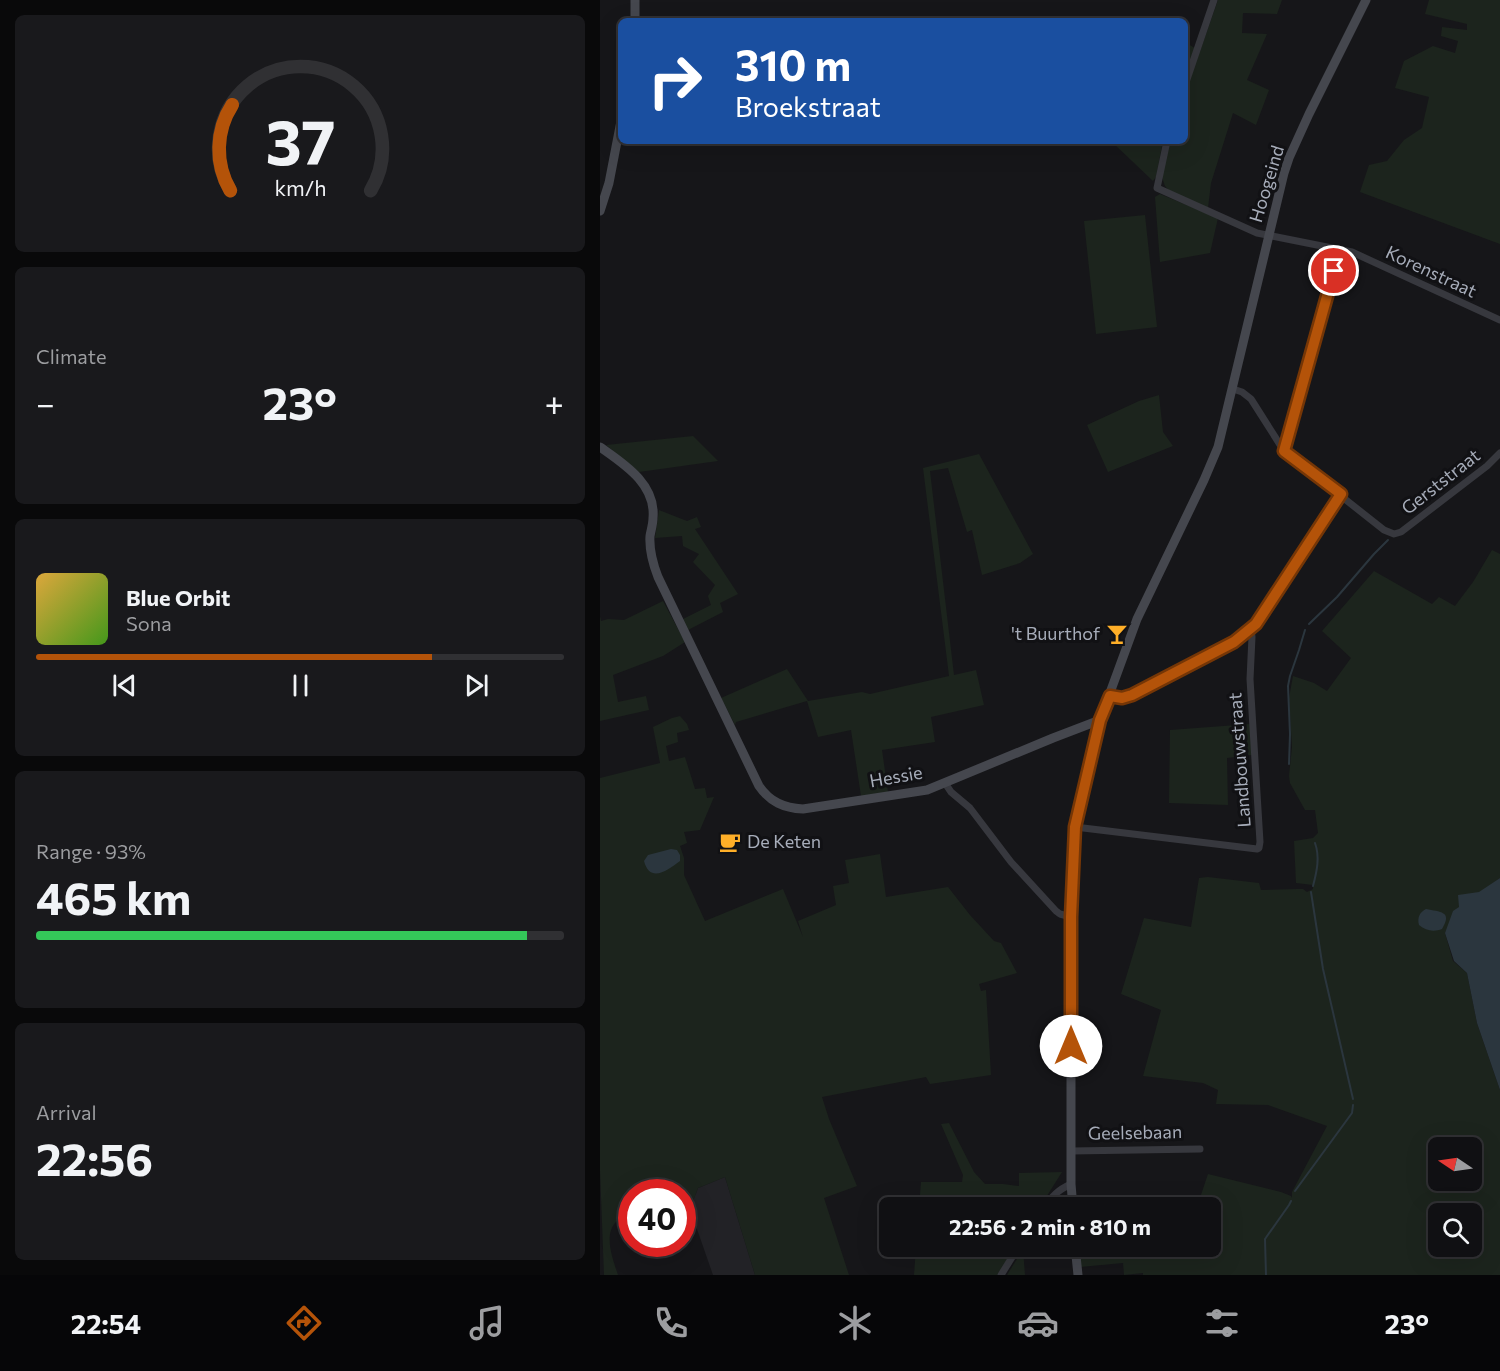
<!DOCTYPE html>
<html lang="en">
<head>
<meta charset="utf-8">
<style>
  :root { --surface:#101013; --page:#19191c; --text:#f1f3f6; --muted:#9c9da0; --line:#303033; --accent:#b45309 }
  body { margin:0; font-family:Commissioner,sans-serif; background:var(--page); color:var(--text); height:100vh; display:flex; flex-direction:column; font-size:22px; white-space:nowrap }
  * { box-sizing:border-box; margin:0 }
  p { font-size:20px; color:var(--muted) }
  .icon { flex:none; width:33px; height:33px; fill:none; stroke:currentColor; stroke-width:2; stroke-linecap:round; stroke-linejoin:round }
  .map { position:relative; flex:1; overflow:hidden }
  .details { display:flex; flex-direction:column; gap:15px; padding:15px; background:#09090a; width:600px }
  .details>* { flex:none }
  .banner { position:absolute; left:18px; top:18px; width:570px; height:126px; border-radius:9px; box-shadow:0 6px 24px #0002,0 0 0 2px var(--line); background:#1a4fa0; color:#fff; overflow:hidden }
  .needle { width:39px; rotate:283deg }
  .fabs { position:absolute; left:828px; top:1137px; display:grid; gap:12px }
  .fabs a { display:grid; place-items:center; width:54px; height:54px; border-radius:9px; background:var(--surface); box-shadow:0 6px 24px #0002,0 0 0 2px var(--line); font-size:30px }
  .speed { position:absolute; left:18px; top:1179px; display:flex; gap:12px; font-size:30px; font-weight:700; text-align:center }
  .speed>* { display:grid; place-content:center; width:78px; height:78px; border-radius:50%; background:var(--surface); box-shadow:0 6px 24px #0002,0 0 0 2px var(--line); line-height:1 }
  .speed .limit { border:9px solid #d22; background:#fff; color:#111 }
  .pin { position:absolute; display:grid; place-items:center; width:51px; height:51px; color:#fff; margin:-26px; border:3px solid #fff; border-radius:50%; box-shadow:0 2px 6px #0007 }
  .me { position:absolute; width:66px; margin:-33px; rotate:0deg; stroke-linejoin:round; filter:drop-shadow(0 0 4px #0008) }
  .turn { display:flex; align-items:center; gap:21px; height:126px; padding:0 18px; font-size:27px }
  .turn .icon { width:78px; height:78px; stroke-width:2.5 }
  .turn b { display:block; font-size:42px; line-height:51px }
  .big { font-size:45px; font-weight:700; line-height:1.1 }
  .details .widget { flex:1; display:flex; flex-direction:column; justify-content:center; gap:9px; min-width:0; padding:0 21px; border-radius:9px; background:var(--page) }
  .details .dial { align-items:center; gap:0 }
  .dial svg { height:156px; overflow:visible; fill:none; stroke:var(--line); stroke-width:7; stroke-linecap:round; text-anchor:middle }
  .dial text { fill:var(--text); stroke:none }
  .song { display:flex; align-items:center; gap:18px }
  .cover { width:72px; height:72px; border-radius:9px; background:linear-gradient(135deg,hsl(40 70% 55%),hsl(100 70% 35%)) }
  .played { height:6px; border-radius:3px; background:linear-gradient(90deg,var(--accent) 75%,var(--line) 75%) }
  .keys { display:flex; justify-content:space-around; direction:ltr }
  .heat { display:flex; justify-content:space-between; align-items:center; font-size:33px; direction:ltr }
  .charge { height:9px; border-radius:4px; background:linear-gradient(90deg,#34c759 93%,var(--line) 0) }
  .trip { position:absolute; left:279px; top:1197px; width:342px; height:60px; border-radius:9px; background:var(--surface); box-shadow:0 6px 24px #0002,0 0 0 2px var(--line); font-weight:700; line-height:60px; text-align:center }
  .dock { display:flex; height:96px; justify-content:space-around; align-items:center; background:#060608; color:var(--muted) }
  .dock .icon { width:42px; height:42px }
  .dock .selected { color:var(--accent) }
  .dock b { font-size:27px; color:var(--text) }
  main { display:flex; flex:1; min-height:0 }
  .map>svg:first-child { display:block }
</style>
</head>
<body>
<main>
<section class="details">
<div class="widget dial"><svg viewBox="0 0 100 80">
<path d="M14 69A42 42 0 1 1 86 69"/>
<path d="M14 69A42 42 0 0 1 15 25" stroke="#b45309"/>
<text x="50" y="56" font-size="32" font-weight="700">37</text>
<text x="50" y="72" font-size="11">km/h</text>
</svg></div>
<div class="widget"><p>Climate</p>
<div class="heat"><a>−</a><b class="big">23°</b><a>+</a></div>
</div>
<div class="widget">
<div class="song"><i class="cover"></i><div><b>Blue Orbit</b><p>Sona</p></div></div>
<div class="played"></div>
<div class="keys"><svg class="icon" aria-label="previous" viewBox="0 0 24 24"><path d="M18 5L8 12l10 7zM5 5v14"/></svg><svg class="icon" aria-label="pause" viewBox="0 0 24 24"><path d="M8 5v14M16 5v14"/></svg><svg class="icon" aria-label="next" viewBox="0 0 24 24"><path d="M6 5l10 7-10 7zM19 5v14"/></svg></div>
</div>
<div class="widget"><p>Range · 93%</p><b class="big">465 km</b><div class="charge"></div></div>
<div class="widget"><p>Arrival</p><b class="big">22:56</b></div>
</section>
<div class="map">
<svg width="900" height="1275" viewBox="0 0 900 1275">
  <rect width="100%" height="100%" fill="#161619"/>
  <polygon fill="#222226" points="125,1177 155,1275 113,1275 90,1209 98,1188"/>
  <g fill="#1c241d" fill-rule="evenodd">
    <polygon points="618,0 682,0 677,14 643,13 642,33 667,34 647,80 669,90 656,125 633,113 611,183 608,208 569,191 565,186 562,177 569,141 585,141 585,77 587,72 585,71 585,51 588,44 600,51"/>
    <polygon points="829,0 900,0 900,244 760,192 769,165 787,161 804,140 822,128 829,97 795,88 804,61 833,46 855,53 858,41 841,36 842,27 867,30 867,24 825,14"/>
    <polygon points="511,141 563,141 556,177 553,181"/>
    <polygon points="560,194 618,218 610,253 560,262 555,197"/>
    <polygon points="545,215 557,327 496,334 484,221"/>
    <polygon points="559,395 563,432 573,446 508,472 487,425 539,401"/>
    <polygon points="93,436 118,461 39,472 6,445"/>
    <polygon points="379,454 433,554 420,563 382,575 372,530 367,532 348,468 330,471 354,675 376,670 384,705 331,717 335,742 282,750 288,792 261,796 251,730 218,737 207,701 136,722 135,725 121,698 187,669 208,701 262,692 270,694 349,676 323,468"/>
    <polygon points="59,510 87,521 97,517 101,527 95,529 138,594 120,603 123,612 88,630 83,619 111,605 108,596 115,585 93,562 99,554 83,546 82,536 55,538"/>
    <path d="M 892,550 L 900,554 L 900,878 L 859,907 L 845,933 L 853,961 L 867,973 L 877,1023 L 900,1090 L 900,1275 L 543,1275 L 543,1273 L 524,1275 L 523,1263 L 480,1267 L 479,1247 L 610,1246 L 610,1208 L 597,1207 L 608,1174 L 681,1192 L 691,1196 L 692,1198 L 692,1192 L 727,1126 L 668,1105 L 616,1104 L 618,1090 L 603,1083 L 543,1076 L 561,1010 L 521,994 L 544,918 L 591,927 L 599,878 L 608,877 L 659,883 L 661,890 L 697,889 L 703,889 L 707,892 L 713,889 L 713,885 L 696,883 L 694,841 L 713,838 L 718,833 L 715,810 L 705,810 L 690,783 L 689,776 L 692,747 L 689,698 L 693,676 L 714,683 L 727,691 L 751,658 L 722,631 L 774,571 L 832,604 L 839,597 L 855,606 L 873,582 ZM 838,1148 L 872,1148 L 872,1180 L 838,1180 ZM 838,1214 L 872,1214 L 872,1246 L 838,1246 Z"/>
    <polygon points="63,601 85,642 63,656 13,675 18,702 46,696 49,710 0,721 0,616 1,621 8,619 24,620"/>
    <path d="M 80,716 L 87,724 L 89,730 L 77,733 L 78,742 L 66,746 L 69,761 L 85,757 L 95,789 L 105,788 L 107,798 L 114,797 L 100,830 L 84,832 L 87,843 L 80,846 L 84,858 L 84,875 L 105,921 L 183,889 L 203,937 L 198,921 L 236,905 L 233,886 L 249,883 L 245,860 L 280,854 L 286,897 L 348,887 L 370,915 L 394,941 L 401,943 L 417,973 L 379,984 L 381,991 L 386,990 L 391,1075 L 330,1084 L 326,1077 L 222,1097 L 229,1119 L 257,1186 L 224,1198 L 249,1275 L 155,1275 L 125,1177 L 98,1188 L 90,1209 L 83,1211 L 82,1192 L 32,1192 L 31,1214 C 28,1216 22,1218 18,1220 C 2,1233 13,1259 18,1275 L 4,1275 L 0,1170 L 0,778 L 60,763 L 53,727 L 72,718 Z"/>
    <polygon points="650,724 652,755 627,758 628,805 569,803 570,730"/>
    <polygon points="349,1123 374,1172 385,1184 403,1184 419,1186 419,1173 462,1172 440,1207 319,1207 321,1182 362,1182 363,1175 341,1124"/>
    <polygon points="316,1247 416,1247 397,1275 314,1275"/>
    <polygon points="423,1249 425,1275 407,1275"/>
  </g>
  <g fill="#2b363e">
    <path d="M 71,849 L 77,850 L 80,855 L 80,861 C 68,870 50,884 44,861 L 48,855 Z"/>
    <polygon points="900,878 900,1090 877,1023 867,973 854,961 845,933 853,911 859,907 858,895 879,892"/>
    <path d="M 826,909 C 840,912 853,911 842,929 C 834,932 826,931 819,925 C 817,917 820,912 826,909 Z"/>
  </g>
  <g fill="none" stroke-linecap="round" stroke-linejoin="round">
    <g stroke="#2b363e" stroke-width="2">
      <polyline points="709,624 737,597 774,554 788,540"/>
      <polyline points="689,764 690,734 688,686 690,676 699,650 705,630"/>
      <path d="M 713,886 C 717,871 720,857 715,843"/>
      <polyline points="711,892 723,969 753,1099"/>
      <polyline points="695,1191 752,1113 753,1105"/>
      <polyline points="666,1275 665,1239 689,1205 691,1201"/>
    </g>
    <g stroke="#37383e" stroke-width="7">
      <polyline points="585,85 614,0"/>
      <polyline points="567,141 557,188 657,233 752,252 900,320"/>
      <polyline points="633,389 642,392 651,399 684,451 784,530 794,534 801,532 887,466 900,453"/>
      <polyline points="684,451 740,249"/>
      <polyline points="510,696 522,698 532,695 634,642 656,624 741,494"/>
      <polyline points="345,783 351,792 370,808 411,862 456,911 460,914 471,917"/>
      <polyline points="475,827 657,849 659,848 660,842 650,679 652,637 651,628"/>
      <polyline points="471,1151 600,1149"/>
      <path d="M 444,1208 C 452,1196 458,1190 471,1184"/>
      <polyline points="401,1275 419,1246"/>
    </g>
    <g stroke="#45474e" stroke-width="9">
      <polyline points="35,0 35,21"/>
      <polyline points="0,211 9,183 21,121"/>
      <path d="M 0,447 C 24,464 56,484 53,518 C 53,524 51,530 50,536 C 49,551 53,564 58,577 L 159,786 C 170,802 184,808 203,809 L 327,790 L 453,738 L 500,720"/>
      <polyline points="473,1208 471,1184 471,917 474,844 478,811 500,720 537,619 604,480 618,447 684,173 689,158 709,114 766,0"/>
      <polyline points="475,1246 478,1275"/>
    </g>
  </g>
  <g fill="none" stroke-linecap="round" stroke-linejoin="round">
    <defs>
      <polyline id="route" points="471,1046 471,917 475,827 500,720 510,696 522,698 532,695 634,642 656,624 741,494 684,451 734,271"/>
    </defs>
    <use href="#route" stroke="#753606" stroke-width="15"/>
    <use href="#route" stroke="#b45309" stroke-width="10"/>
  </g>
  <defs>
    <symbol id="bar-bare" viewBox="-9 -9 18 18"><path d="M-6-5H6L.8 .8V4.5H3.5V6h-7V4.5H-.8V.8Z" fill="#ffaf28" stroke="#111114" stroke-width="2.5" paint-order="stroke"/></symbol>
    <symbol id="cafe-bare" viewBox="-9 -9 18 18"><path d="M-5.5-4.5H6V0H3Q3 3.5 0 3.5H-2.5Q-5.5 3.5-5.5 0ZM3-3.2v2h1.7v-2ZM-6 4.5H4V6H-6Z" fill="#ffaf28" stroke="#111114" stroke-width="2.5" paint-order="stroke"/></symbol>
  </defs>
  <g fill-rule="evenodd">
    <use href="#bar-bare" x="502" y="619" width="30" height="30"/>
    <use href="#cafe-bare" x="115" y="827" width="30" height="30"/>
  </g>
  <g text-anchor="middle" stroke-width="6" stroke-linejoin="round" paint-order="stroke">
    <g font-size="18" fill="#a7adba" stroke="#111114">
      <text transform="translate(667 184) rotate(-73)" y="6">Hoogeind</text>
      <text transform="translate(831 272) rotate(25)" y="6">Korenstraat</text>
      <text transform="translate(841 482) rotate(-38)" y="6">Gerststraat</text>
      <text transform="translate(640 760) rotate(-94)" y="6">Landbouwstraat</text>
      <text transform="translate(296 777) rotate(-10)" y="6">Hessie</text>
      <text transform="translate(535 1133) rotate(-1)" y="6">Geelsebaan</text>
    </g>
    <g font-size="18" fill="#a7adba" stroke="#111114" text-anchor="end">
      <text x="500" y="640">'t Buurthof</text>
      <text x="147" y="848" text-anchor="start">De Keten</text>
    </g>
  </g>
</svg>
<div class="fabs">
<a><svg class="needle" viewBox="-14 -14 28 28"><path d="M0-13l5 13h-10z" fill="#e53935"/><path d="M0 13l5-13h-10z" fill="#9c9da0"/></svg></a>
<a><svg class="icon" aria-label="search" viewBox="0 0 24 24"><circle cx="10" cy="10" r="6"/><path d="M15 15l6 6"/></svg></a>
</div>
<div class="speed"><div class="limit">40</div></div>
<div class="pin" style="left:734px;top:271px;background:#d93025"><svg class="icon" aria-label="arrive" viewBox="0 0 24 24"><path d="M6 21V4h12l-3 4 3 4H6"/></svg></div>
<svg class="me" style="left:471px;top:1046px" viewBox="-20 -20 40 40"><circle r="19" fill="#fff"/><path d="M0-13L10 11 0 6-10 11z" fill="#b45309"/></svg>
<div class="trip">22:56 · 2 min · 810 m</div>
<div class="banner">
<div class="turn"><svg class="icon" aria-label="right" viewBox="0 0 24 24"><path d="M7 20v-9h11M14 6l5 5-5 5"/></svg><div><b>310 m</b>Broekstraat</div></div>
</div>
</div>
</main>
<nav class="dock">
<b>22:54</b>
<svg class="icon selected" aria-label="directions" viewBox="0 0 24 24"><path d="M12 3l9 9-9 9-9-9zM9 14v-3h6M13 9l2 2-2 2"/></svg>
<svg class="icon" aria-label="music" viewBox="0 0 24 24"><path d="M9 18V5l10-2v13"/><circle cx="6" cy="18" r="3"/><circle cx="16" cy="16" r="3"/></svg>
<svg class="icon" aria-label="phone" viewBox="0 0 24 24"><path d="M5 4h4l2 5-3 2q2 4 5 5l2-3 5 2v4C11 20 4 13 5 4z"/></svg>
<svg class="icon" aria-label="climate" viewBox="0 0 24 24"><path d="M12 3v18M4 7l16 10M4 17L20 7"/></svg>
<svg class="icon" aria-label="car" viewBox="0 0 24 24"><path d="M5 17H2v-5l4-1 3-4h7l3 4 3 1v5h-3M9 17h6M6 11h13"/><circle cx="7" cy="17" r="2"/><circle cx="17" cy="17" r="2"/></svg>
<svg class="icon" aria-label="filters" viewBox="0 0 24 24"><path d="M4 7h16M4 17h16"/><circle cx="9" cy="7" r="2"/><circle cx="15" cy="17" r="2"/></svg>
<b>23°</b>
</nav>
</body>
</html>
